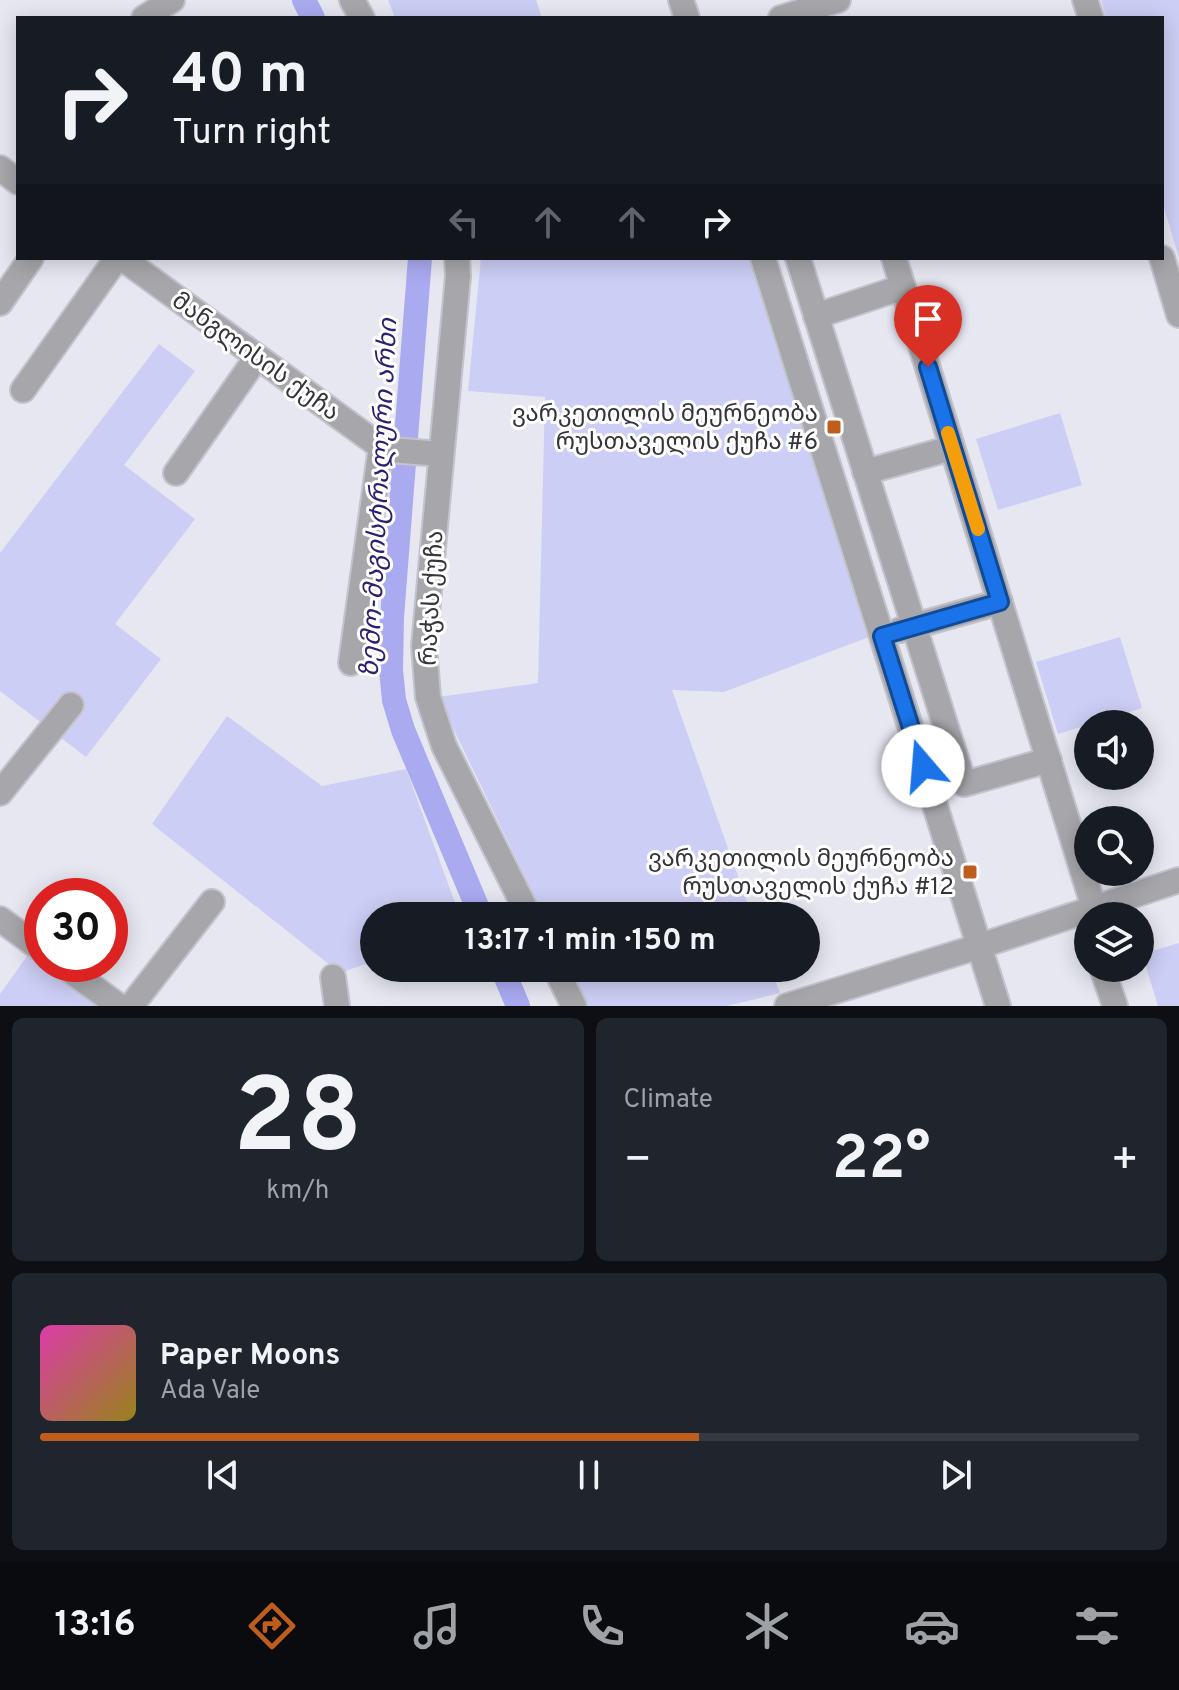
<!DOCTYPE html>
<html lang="en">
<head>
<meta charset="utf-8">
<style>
  :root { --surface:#171b24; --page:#20242c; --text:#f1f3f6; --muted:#9ea1a6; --line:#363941; --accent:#be5d1c }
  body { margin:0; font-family:Overpass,"Noto Sans Georgian",sans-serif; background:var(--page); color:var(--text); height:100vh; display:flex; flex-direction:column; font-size:30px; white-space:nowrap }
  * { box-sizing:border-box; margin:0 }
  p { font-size:26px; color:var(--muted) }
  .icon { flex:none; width:44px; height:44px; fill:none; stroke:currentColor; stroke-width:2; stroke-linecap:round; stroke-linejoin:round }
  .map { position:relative; height:1006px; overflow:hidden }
  .panel { display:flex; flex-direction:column; gap:12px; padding:12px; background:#0d0f14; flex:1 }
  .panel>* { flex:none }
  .guide { position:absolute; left:16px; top:16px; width:1148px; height:244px; border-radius:0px; box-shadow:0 4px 20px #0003; background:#171b24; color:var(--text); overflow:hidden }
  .fabs { position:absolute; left:1074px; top:710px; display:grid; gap:16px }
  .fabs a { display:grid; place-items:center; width:80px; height:80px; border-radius:50%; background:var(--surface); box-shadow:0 4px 20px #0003; font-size:40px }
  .speed { position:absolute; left:24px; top:878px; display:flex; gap:16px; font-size:40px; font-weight:700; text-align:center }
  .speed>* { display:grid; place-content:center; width:104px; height:104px; border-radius:50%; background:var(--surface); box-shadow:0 4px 20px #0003; line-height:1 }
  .speed .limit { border:12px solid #d22; background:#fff; color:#111 }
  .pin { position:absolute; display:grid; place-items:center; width:68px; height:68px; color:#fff; margin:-82px -34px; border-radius:50% 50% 50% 0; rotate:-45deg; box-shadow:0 0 8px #0007 }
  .pin .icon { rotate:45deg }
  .me { position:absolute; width:88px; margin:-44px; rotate:342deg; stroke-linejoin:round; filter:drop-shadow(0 0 6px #0008) }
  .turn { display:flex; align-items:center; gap:28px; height:168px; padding:0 24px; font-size:36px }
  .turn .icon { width:104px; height:104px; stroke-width:2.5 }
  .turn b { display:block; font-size:56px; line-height:68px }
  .lanes { display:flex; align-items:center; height:76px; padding:0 24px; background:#0003; justify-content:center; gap:40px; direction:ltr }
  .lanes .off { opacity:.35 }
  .big { font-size:60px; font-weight:700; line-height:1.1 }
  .panel .tile { flex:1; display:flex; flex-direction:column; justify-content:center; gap:12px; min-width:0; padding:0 28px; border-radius:12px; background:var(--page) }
  .panel .dial { align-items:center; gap:0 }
  .dial b { font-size:104px; line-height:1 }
  .song { display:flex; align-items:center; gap:24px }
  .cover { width:96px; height:96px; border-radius:12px; background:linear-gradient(135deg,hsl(320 70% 55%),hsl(50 70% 35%)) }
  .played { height:8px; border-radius:4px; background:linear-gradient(90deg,var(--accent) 60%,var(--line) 60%) }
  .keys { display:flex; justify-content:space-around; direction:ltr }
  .heat { display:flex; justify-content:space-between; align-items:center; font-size:44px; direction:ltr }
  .panel .tiles { flex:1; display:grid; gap:12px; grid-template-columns:1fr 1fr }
  .tile:last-child { grid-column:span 2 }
  .trip { position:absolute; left:360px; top:902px; width:460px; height:80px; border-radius:40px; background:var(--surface); box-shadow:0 4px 20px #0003; font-weight:700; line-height:80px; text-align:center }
  .tabs { display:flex; height:128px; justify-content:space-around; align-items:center; background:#090b0e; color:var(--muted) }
  .tabs .icon { width:56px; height:56px }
  .tabs .active { color:var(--accent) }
  .tabs b { font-size:36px; color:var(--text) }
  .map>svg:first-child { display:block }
</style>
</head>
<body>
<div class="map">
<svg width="1179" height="1006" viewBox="0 0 1179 1006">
  <rect width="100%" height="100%" fill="#e7e7f2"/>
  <g fill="#cdcef5">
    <polygon points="388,0 536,0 542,18 395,18"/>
    <polygon points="1101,0 1179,0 1179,258 1162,201 1162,18 1106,18"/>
    <polygon points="481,258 752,258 869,637 724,692 672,690 752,916 544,916 438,697 538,683 545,397 468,391"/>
    <polygon points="159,344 195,371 124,465 195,519 115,624 161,659 86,757 0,691 0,553"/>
    <polygon points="1060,413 1082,485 998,510 976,439"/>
    <polygon points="1120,637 1142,708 1058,734 1036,662"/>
    <polygon points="227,716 322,786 406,769 460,916 374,916 374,961 340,973 152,824"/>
    <polygon points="1179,943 1179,1006 1158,1006 1142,954"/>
    <polygon points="30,952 42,961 42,964 46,964 102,1006 0,1006 0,994"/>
    <polygon points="570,968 771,968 780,993 727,1006 588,1006"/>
  </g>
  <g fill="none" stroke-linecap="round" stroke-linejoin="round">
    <g stroke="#aaaaf1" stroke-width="24">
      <polyline points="304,0 313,18"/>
      <polyline points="420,258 392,617 391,670 394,700 403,730 481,916"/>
      <polyline points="502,968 518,1006"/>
    </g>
    <defs>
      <g id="minor">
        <polyline points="352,0 362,18"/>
        <polyline points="681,0 687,18"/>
        <polyline points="1085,0 1091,18"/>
        <polyline points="144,18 172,0"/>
        <polyline points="781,18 838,0"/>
        <polyline points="0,168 18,182"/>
        <polyline points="122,258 381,447 390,450 441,454"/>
        <polyline points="457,258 458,276 424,646 428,697 444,746 529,916"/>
        <polyline points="763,258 998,1006"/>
        <polyline points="798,258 964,784 1049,760"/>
        <polyline points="894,258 1094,908"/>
        <polyline points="1162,258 1179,315"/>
        <polyline points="0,303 31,258"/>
        <polyline points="816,316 903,287"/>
        <polyline points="23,390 117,258"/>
        <polyline points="865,472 952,448"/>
        <polyline points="176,473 257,357"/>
        <polyline points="900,630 1000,602"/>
        <polyline points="351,663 381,447"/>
        <polyline points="0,793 71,705"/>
        <polyline points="0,919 42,950"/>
        <polyline points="61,964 119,1006"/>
        <polyline points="555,968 574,1006"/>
        <polyline points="1102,968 1115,1006"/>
        <polyline points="333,977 337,1006"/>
        <polyline points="131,1006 212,902"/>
        <polyline points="787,1006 980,946 1179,880"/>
      </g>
    </defs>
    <use href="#minor" stroke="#c3c3cd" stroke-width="28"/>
    <use href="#minor" stroke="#a7a7ab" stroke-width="24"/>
  </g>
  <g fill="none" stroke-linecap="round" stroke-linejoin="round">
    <defs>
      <polyline id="route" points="923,766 882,636 1000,602 928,367"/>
    </defs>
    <use href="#route" stroke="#114b97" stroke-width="20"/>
    <use href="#route" stroke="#1a73e8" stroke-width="14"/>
    <polyline stroke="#f59e0b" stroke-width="14" points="948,433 978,529"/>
  </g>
  <g fill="#be5d1c" stroke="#fff" stroke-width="3">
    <rect x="826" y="419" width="16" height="16" rx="4"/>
    <rect x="962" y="864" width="16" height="16" rx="4"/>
  </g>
  <g text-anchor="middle" stroke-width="6" stroke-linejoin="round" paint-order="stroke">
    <g font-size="24" fill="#343439" stroke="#fff">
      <text transform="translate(256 356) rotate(36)" y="8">მანგლისის ქუჩა</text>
      <text transform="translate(431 598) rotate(-87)" y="8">რაჭას ქუჩა</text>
    </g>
    <g font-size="24" fill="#343439" stroke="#fff" text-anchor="end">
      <text x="818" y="421">ვარკეთილის მეურნეობა<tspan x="818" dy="28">რუსთაველის ქუჩა #6</tspan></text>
      <text x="954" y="866">ვარკეთილის მეურნეობა<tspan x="954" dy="28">რუსთაველის ქუჩა #12</tspan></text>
    </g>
    <g font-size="26" font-style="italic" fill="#2d1f70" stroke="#fff">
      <text transform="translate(378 498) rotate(-87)" y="9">ზემო-მაგისტრალური არხი</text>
    </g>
  </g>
</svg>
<div class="fabs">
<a><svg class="icon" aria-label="sound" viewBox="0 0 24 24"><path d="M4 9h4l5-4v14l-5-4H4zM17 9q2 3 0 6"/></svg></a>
<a><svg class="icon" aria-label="search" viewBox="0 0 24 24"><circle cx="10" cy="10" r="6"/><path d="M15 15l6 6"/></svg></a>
<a><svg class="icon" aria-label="layers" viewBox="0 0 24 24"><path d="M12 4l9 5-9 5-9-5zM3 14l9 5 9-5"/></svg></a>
</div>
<div class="speed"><div class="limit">30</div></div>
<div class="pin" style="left:928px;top:367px;background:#d93025"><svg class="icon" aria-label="arrive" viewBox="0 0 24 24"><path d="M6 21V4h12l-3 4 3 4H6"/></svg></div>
<svg class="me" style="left:923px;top:766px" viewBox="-20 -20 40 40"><circle r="19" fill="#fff"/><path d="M0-13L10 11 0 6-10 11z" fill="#1a73e8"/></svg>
<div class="trip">13:17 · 1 min · 150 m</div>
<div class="guide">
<div class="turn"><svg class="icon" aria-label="right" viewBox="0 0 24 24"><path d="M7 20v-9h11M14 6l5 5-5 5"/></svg><div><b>40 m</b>Turn right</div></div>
<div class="lanes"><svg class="icon off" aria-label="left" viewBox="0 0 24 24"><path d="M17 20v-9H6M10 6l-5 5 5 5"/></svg><svg class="icon off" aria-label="ahead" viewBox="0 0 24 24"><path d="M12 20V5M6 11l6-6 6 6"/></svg><svg class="icon off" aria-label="ahead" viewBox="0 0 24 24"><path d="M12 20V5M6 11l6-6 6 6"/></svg><svg class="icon" aria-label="right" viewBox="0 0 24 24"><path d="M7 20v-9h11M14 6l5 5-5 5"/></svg></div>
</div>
</div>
<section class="panel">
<div class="tiles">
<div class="tile dial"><b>28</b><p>km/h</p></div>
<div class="tile"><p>Climate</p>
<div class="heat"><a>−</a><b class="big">22°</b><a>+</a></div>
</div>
<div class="tile">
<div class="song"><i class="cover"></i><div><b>Paper Moons</b><p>Ada Vale</p></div></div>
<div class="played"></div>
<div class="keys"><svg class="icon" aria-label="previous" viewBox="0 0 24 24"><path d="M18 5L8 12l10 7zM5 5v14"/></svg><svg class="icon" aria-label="pause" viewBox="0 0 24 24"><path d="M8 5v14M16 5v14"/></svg><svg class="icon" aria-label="next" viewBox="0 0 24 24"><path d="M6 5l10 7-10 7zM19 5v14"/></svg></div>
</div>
</div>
</section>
<nav class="tabs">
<b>13:16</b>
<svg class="icon active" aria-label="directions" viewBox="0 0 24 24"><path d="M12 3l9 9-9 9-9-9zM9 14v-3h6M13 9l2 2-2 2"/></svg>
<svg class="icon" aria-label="music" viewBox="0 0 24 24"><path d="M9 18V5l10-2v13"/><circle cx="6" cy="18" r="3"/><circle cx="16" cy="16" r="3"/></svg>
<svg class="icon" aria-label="phone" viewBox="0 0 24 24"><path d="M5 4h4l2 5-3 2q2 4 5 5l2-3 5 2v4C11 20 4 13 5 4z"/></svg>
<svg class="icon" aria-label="climate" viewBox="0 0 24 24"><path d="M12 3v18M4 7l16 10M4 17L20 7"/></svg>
<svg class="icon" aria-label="car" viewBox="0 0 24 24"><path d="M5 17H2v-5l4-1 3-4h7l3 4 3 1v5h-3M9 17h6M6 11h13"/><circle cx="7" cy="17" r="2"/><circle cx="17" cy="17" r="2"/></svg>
<svg class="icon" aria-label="filters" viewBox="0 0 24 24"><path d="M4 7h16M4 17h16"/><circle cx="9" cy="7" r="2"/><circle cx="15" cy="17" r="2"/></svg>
</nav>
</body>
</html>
